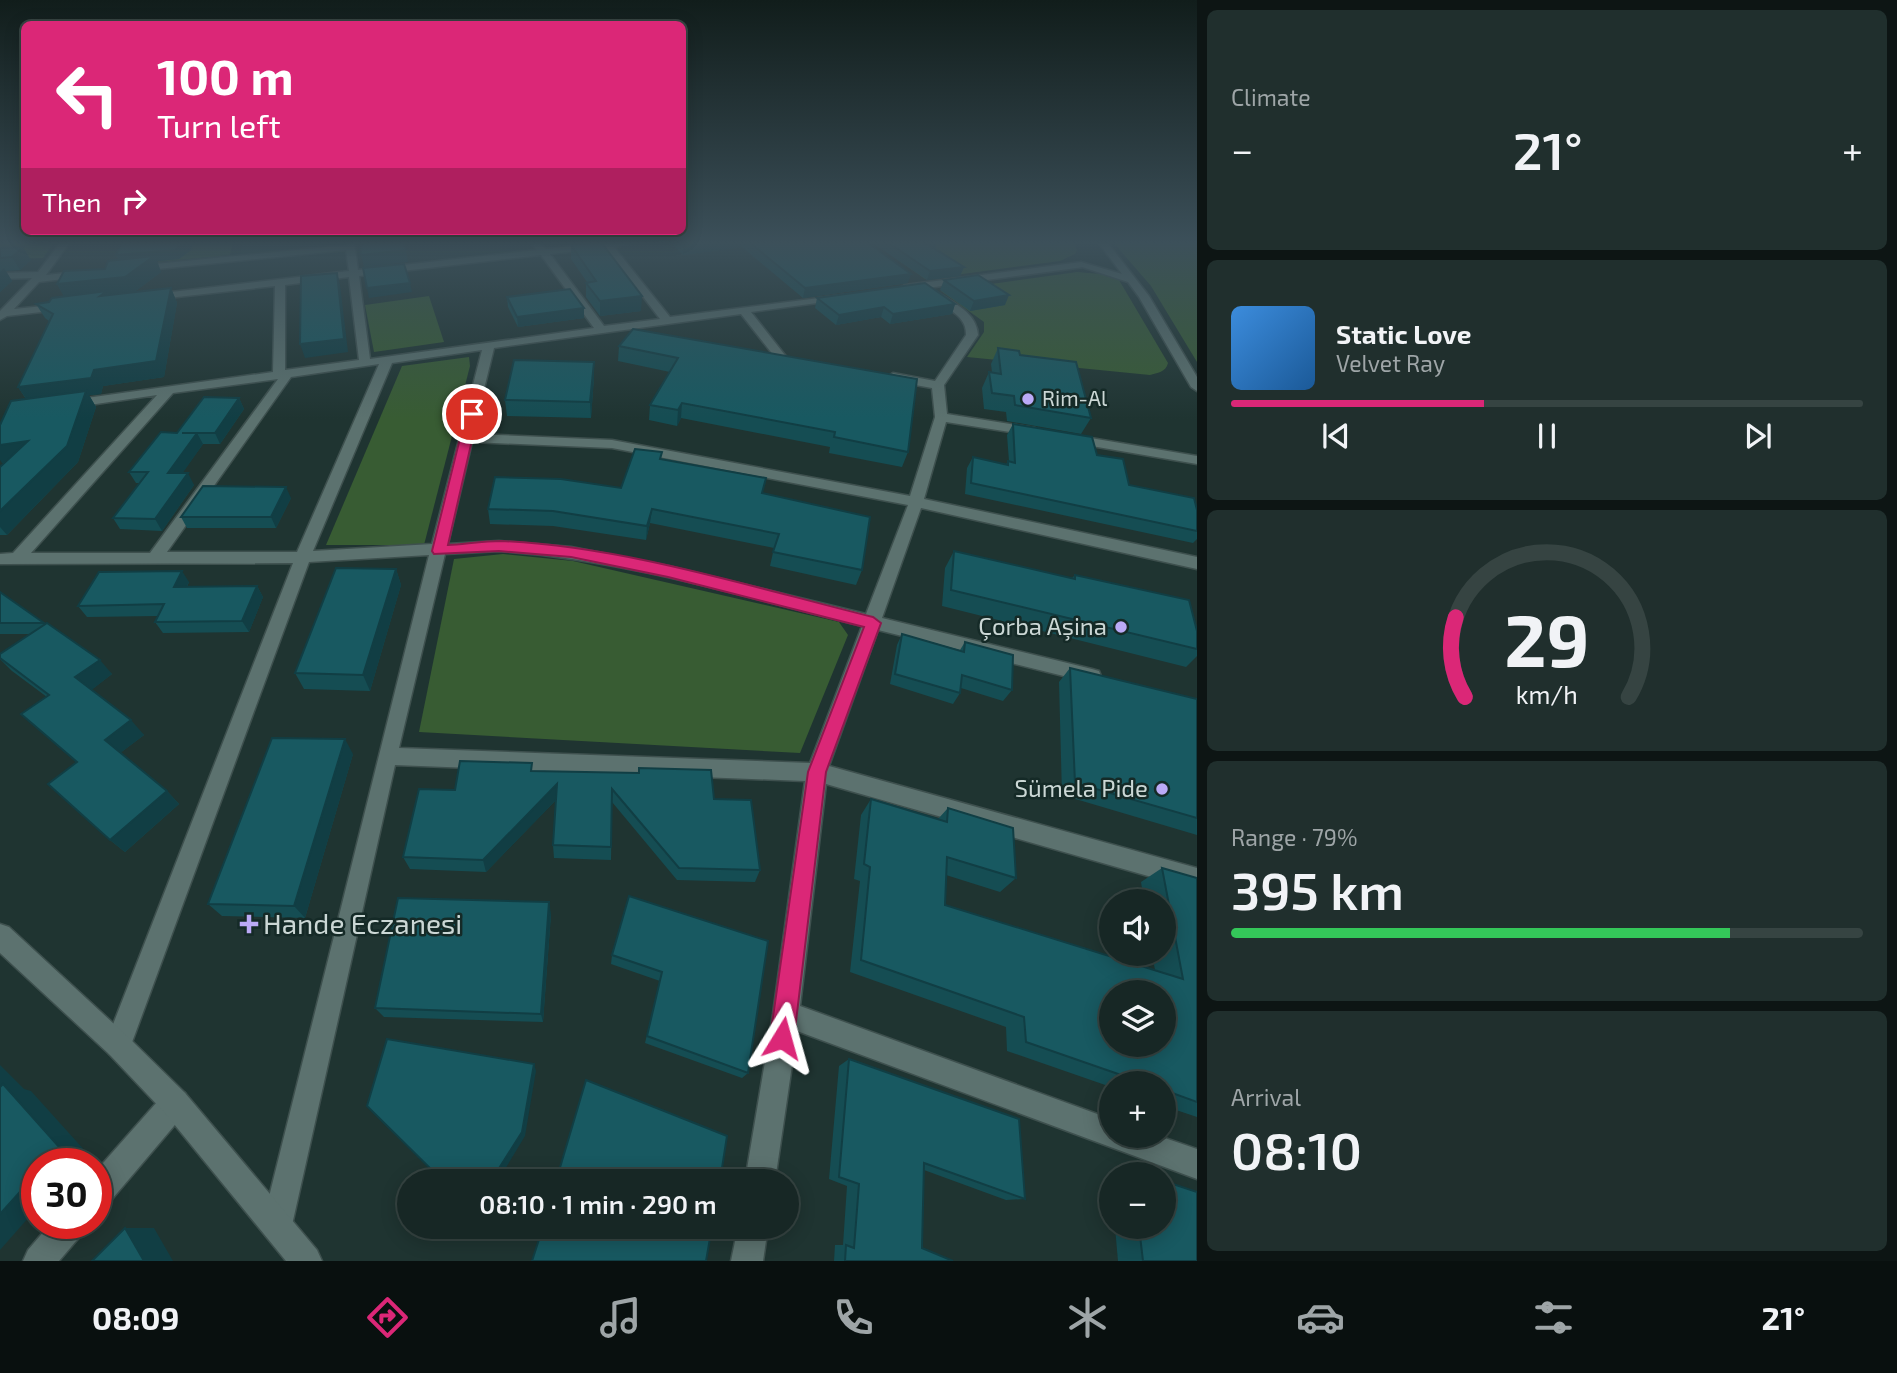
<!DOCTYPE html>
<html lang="en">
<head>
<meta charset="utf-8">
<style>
  :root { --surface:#172725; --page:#202f2d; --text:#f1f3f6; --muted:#9ea5a7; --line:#364442; --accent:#db2777 }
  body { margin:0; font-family:"Exo 2",sans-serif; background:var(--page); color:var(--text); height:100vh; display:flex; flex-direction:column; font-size:26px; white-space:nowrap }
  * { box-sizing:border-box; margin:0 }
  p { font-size:23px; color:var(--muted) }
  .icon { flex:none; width:38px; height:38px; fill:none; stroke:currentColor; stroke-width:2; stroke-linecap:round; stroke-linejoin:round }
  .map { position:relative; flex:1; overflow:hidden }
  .sheet { display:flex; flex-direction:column; gap:10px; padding:10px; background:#0d1514; width:700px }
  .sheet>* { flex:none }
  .guide { position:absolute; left:21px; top:21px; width:665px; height:214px; border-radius:10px; box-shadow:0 4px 18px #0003,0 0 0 2px var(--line); background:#db2777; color:#fff; overflow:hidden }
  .tools { position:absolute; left:1099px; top:889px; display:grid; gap:14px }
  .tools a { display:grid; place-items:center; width:77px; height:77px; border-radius:50%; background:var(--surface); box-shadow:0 4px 18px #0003,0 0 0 2px var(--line); font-size:35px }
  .speed { position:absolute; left:21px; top:1148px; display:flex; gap:14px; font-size:35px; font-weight:700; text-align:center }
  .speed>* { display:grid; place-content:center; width:91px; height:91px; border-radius:50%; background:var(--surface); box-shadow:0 4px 18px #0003,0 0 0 2px var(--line); line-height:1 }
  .speed .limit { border:10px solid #d22; background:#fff; color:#111 }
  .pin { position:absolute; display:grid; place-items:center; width:60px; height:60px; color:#fff; margin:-30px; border:4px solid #fff; border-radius:50%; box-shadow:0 2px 7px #0007 }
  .me { position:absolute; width:77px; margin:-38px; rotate:8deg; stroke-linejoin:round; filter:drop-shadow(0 0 5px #0008) }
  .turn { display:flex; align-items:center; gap:24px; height:147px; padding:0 21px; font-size:32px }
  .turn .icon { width:91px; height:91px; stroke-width:2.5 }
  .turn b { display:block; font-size:49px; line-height:60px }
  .then { display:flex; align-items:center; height:66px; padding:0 21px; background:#0003; gap:14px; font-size:26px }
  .big { font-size:52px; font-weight:600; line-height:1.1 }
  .sheet .card { flex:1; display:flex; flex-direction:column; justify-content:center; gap:10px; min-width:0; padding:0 24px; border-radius:10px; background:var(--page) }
  .sheet .dial { align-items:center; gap:0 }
  .dial svg { height:182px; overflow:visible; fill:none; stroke:var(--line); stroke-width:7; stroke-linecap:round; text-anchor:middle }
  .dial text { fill:var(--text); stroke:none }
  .song { display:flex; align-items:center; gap:21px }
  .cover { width:84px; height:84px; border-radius:10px; background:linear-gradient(135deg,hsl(210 70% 55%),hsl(210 70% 35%)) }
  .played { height:7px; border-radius:4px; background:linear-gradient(90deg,var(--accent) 40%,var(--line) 40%) }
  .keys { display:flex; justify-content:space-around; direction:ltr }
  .heat { display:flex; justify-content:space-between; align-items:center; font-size:38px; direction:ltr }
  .charge { height:10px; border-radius:5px; background:linear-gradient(90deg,#34c759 79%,var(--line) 0) }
  .trip { position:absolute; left:397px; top:1169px; width:402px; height:70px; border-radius:35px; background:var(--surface); box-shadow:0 4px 18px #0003,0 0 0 2px var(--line); font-weight:600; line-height:70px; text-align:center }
  .tab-bar { display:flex; height:112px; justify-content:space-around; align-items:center; background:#09100f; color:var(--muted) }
  .tab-bar .icon { width:49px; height:49px }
  .tab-bar .on { color:var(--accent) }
  .tab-bar b { font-size:32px; color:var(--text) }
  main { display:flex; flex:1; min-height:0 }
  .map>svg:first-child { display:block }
</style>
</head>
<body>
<main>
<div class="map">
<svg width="1197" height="1261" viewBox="0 0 1197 1261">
  <rect width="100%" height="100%" fill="#1f3431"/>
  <polygon fill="#203e3a" points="243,242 326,242 326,246 240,254"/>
  <g fill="#385c33">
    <polygon points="0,242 54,242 43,258 0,259"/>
    <polygon points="166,242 233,242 230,255 158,262"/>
    <polygon points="873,242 1074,242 1077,250 1075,254 1060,261 925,279"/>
    <polygon points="1113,242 1197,242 1197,362 1151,286"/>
    <path d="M 1077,272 L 1101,274 L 1119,280 L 1168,363 C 1166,372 1157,373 1150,375 L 967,357 L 984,332 L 984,322 L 941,291 Z"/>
    <polygon points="429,296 444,342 374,352 365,305"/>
    <polygon points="469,357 470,366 424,545 326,545 402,366"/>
    <polygon points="503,554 573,561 839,622 848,635 800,753 419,732 454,559"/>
  </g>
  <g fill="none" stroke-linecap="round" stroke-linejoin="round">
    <defs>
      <g id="minor">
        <polygon points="61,242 70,242 46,275 85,271 90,274 88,276 39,282 14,309 63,304 68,307 67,309 7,316 0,320 0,311 32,278 0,279 0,273 38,272"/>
        <path d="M 346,242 L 354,242 L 358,270 L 537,250 L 533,245 L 538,242 L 546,249 L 608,242 L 637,242 L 614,247 L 670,317 L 843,295 L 843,299 L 839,300 L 751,312 L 788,359 L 782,362 L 778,361 L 741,314 L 494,348 L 473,434 L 612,440 L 910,496 L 935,417 L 932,388 L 893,381 L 887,377 L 893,373 L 935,381 L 966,335 C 967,313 942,308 929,295 L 938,293 C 954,303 977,313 978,335 L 944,385 L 947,414 L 1035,428 L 1042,432 L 1035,436 L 946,422 L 924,499 L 1197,557 L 1197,569 L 921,508 L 882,618 L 1092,669 L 1099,671 L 1101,676 L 1099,681 L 1092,683 L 878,630 L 829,766 L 1197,868 L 1197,890 L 826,784 L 800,1006 L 1111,1119 L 1111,1136 L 1159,1136 L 1197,1149 L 1197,1179 L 797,1031 L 775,1181 L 745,1181 L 773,1014 L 805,781 L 395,765 L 292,1225 L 288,1236 L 277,1240 L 266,1236 L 262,1225 L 429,555 L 309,562 L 131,1045 L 127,1054 L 118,1058 L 109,1054 L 105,1045 L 293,563 L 0,564 L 0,554 L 13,553 L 157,395 L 69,408 L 65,407 L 65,401 L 273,372 L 275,286 L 150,300 L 145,297 L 146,295 L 349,271 L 346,250 L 138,271 L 133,268 L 135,266 L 346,245 ZM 606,248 L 660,319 L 604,326 L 550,254 ZM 541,255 L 594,328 L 370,359 L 359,276 ZM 349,277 L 359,360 L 285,370 L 285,285 ZM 482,350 L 432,544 L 313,551 L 392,363 ZM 379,364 L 297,552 L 167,552 L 291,377 ZM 278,379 L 150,553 L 31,553 L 173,393 ZM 472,442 L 612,448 L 908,505 L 866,614 L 668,566 L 571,547 L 499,541 L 448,544 ZM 499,551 C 622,559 742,596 862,626 L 810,763 L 399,748 L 445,554 Z"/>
        <polygon points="1081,262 1086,265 1084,267 905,291 900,288 905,285"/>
        <polygon points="1073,435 1197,456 1197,464 1068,442 1066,439"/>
        <polygon points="175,1089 185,1093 189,1103 185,1113 107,1205 96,1209 96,1171 165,1093"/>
        <polygon points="51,1223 86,1223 82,1234 59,1261 23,1261 28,1250"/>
        <polygon points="738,1227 768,1227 763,1261 731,1261"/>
      </g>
      <g id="tertiary">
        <polygon points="1098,242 1107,242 1149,296 1197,377 1197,391 1191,387 1139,297 1128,282 1076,265 1081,262 1122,274"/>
        <polygon points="0,924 9,927 127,1036 185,1093 317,1250 322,1261 286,1261 165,1113 109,1054 0,953"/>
      </g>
    </defs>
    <use href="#minor" stroke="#3e504e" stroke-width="3"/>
    <use href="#tertiary" stroke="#3e504e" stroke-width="3"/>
    <use href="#minor" fill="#5c726f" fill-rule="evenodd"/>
    <use href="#tertiary" fill="#5c726f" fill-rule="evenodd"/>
  </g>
  <g fill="#154d53">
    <polygon points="122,242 193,242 191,250 179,259 157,261 161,272 133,293 171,288 177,303 164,377 103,386 101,394 89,395 96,407 78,462 7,535 0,535 0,467 4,463 2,463 26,399 18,387 49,321 45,318 36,304 49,302 64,296 57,284 105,269 119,260"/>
    <polygon points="670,242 867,242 908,283 803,298 742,247 683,255"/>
    <polygon points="871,242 937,242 935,248 964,267 960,276 927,280"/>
    <polygon points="571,245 641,311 600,316 586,297 586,283 587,282 571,259"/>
    <polygon points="0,248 31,260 20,270 6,271 12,281 0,292"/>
    <polygon points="944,280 1005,305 970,311 940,290"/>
    <polygon points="507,297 584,308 584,318 518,327 508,307"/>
    <polygon points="817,298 955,304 952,314 890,324 881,317 836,325 815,308"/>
    <polygon points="633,329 908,452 902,467 829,453 830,447 681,418 677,426 649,420 650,405 670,372 618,361 619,346"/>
    <polygon points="998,348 1020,355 1091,418 1081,434 1007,421 1006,412 984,409 982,388 989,372 992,372 991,364"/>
    <polygon points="594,362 594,377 591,418 507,416 505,400"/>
    <polygon points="239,398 244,409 220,444 203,444 182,473 194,485 162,531 120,529 113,518 140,483 136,483 129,472 177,433"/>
    <polygon points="1013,424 1097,455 1129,485 1197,510 1197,539 1193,543 965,494 967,468 973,457 1006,464 1009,461 1007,435"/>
    <polygon points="661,459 763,493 862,570 856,585 770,566 774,548 650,523 646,540 553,526 490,524 488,509 621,488"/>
    <polygon points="291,498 276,528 187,528 181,517"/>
    <polygon points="954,551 1072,578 1075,575 1197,649 1197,656 1186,667 942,606 945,568"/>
    <polygon points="396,569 401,585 370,691 304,689 295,673"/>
    <polygon points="189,582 187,587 257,586 263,597 249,632 163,633 155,622 158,616 87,617 78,606"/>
    <polygon points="0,592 44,623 112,674 91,690 144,735 120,753 167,791 179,804 125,852 110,840 76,762 21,714 47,697 12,671 0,659 0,654 31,634 0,634"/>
    <polygon points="902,634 960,650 965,642 1012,690 1003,701 961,688 960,693 953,704 890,684 897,645"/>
    <polygon points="1070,668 1197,699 1197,835 1062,795 1059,682"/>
    <polygon points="353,754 305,918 222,916 208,904"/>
    <polygon points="533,771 714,799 760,870 755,882 677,880 612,802 611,860 554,858 553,845 556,800 486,872 410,869 403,857 455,790"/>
    <polygon points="871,799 938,819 948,808 1016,878 1000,892 946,875 945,905 1155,970 1152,954 1164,954 1164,901 1144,901 1141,882 1162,868 1197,878 1197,1117 1164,1106 1164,1083 1111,1083 1111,1087 1007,1051 1006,1027 850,972 860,881 854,879 861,815"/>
    <polygon points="629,896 748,1073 742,1078 645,1043 660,981 611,964 612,955"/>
    <polygon points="551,914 543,1022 384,1017 375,1008"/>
    <polygon points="849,1059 1025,1199 1006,1200 924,1170 922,1248 953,1261 834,1261 835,1245 843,1245 847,1186 829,1179 839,1066"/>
    <polygon points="1131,1169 1146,1174 1111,1174 1111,1194 1109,1172"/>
    <polygon points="1115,1227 1164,1227 1197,1261 1118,1261"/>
  </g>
  <g fill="#113e44">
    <polygon points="185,242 193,242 191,250 179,259 157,261 161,272 133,293 66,300 57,284 121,265 116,255"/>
    <polygon points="709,242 743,242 742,247 683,255 683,245"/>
    <polygon points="937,242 934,252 927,244"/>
    <polygon points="23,247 31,260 20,270 12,257"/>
    <polygon points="406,250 408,262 364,267 361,255"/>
    <polygon points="964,267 960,276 927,280 930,271"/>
    <polygon points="4,268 12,281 0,292 0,272"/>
    <polygon points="337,273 340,285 348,352 305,358 300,344"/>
    <polygon points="911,274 908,283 803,298 805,288"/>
    <polygon points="410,283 412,292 369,298 367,288"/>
    <polygon points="171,288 177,303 164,377 103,386 101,394 89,395 96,407 78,462 7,535 0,527 0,511 67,446 29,403 18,387 94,370"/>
    <polygon points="1009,295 1005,305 970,311 974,301"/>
    <polygon points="642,296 641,311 600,316 600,301"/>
    <polygon points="955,304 952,314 890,324 893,314"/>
    <polygon points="884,307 881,317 836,325 839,315"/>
    <polygon points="584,308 584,318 518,327 517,317"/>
    <polygon points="594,362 594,377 591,418 590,402"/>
    <polygon points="239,398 244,409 220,444 215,433"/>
    <polygon points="682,403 681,418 677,426 678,410"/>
    <polygon points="197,433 203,444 175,484 168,473"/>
    <polygon points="28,441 40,457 2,463 0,460 0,445"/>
    <polygon points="188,473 194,485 162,531 155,519"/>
    <polygon points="286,487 291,498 276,528 271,517"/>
    <polygon points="652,509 650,523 646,540 647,526"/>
    <polygon points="396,569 401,585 370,691 363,675"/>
    <polygon points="182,571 189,582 181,598 174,587"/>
    <polygon points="257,586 263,597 249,632 242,621"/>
    <polygon points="100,660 112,674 89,692 75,677"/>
    <polygon points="131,720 144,735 119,754 105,740"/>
    <polygon points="345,739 353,754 305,918 294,906"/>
    <polygon points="557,784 558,798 486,872 483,860"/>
    <polygon points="167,791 179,804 125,852 110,840"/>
    <polygon points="549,902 551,914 543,1022 541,1014"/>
    <polygon points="534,1064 536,1071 525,1136 498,1181 491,1181"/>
    <polygon points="0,1065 24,1089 31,1091 86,1152 76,1164 45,1164 0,1087"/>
    <polygon points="37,1173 37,1208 0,1250 0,1214"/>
    <polygon points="125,1228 154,1228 173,1261 144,1261"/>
  </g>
  <g fill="#185961" stroke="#113e44" stroke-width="2" fill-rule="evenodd">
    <polygon points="122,242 185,242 175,250 116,255"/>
    <polygon points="367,242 403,242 406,250 361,255 360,246"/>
    <polygon points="601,242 642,296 600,301 586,283 596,281 571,245"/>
    <polygon points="680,242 709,242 683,245"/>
    <polygon points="749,242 867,242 911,274 805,288"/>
    <polygon points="887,242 937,242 927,244 964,267 930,271"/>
    <polygon points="23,247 12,257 0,258 0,248"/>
    <polygon points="154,256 125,277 57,284 64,271 105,269 108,261"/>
    <polygon points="404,264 410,283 367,288 363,268"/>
    <polygon points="337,273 344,339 300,344 301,276"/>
    <polygon points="978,275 1009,295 974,301 944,280"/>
    <polygon points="925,283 955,304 893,314 884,307 839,315 817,298"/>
    <polygon points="171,288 156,361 94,370 91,378 18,387 53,314 36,304 49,302 52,298 107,291 100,296"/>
    <polygon points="570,289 584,308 517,317 507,297"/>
    <polygon points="633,329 917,379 908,452 834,437 835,432 682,403 678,410 650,405 678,358 619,346"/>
    <polygon points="998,348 1019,351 1020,355 1076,362 1091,418 1015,405 1014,396 992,393 989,372 1001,374"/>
    <polygon points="514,360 594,362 590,402 505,400"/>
    <polygon points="86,391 67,446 0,511 0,467 28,441 0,445 0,425 11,401"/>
    <polygon points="204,397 239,398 215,433 182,433 197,433 168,473 188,473 155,519 113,518 148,472 129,472 161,432 177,433"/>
    <polygon points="1013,424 1092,437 1097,455 1123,459 1129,485 1194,498 1197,510 1197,531 971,483 973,457 1008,465 1008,461 1015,463"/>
    <polygon points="635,449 662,452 660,459 766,478 762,493 870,517 862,570 773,552 779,534 652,509 647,526 553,511 488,509 495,477 561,479 621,488"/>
    <polygon points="203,486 286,487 271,517 181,517"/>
    <polygon points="954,551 1075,579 1075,575 1189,600 1197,631 1197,649 951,590"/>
    <polygon points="336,568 396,569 363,675 295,673"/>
    <polygon points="182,571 174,587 257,586 242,621 155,622 164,604 78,606 99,572"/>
    <polygon points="0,592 44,623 0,623"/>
    <polygon points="47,623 100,660 75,677 131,720 105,740 167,791 110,840 48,784 77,762 21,714 49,695 0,658 0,654"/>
    <polygon points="902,634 964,652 965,642 1013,655 1012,690 962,675 960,693 895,674"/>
    <polygon points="1070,668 1197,699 1197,818 1075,783"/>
    <polygon points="272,738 345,739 294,906 208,904"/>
    <polygon points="460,761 532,763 531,771 639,773 639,768 711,770 714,799 751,800 760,870 679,868 612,789 611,847 553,845 557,784 483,860 403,857 419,789 455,790"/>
    <path d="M 871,799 L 947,822 L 948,808 L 1013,828 L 1016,878 L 947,857 L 945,905 L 1183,979 L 1162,868 L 1197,878 L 1197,1102 L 1164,1090 L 1164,1083 L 1144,1083 L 1026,1042 L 1024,1017 L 861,960 L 870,867 L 864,864 ZM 1111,992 L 1164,992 L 1164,1045 L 1111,1045 Z"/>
    <polygon points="629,896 768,941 748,1073 647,1036 662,972 612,955"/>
    <polygon points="398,898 549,902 541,1014 375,1008"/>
    <polygon points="387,1039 534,1064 522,1132 491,1181 443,1181 367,1106"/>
    <polygon points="849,1059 1019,1119 1025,1199 924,1163 922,1248 953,1261 845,1261 846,1245 854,1248 859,1184 839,1177"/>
    <polygon points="586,1080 727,1136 720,1181 556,1181"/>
    <polygon points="3,1084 60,1148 45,1164 37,1164 37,1173 0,1214 0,1087"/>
    <polygon points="1131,1169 1146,1174 1132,1174"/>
    <polygon points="1164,1181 1197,1192 1197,1261 1143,1261 1139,1227 1164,1227"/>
    <polygon points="543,1227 712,1227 706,1261 532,1261"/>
    <polygon points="125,1228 144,1261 92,1261"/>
  </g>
  <linearGradient id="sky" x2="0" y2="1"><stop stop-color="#111d1b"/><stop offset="0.58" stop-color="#3c505a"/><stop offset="1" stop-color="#3c505a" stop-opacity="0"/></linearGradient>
  <rect width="1197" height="419" fill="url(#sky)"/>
  <path fill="#db2777" stroke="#8e194d" stroke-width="2" d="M 472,411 L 478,414 L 448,545 C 465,544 484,541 501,541 C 623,546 755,588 873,617 L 881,623 L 826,772 L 794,1038 L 791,1047 L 782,1050 L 774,1047 L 770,1038 L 808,772 L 864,627 L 668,577 L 571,557 L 499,551 L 434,554 L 432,551 L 466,414 Z"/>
  <g fill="#bbaaf6" stroke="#152a27" stroke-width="2.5">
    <circle cx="1028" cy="399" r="7"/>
    <circle cx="1121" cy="627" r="7"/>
    <circle cx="1162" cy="789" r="7"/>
    <path d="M245.5 913.5h7v7h7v7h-7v7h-7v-7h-7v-7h7z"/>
  </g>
  <g text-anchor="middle" stroke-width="5" stroke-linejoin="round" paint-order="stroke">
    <g font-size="21" fill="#cbd7d5" stroke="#152a27" text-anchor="start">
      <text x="1042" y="406">Rim-Al</text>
    </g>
    <g font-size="24" fill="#cbd7d5" stroke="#152a27" text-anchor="end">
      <text x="1107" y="635">Çorba Aşina</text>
      <text x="1148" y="797">Sümela Pide</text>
    </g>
    <g font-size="28" fill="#cbd7d5" stroke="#152a27" text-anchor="start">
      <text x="263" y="934">Hande Eczanesi</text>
    </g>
  </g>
</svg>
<div class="tools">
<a><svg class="icon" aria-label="sound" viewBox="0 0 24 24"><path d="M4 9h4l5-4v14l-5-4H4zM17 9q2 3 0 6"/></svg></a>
<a><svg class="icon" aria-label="layers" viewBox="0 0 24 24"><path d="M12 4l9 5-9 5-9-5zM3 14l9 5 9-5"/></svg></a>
<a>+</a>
<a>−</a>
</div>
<div class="speed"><div class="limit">30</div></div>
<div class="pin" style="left:472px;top:414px;background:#d93025"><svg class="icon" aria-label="arrive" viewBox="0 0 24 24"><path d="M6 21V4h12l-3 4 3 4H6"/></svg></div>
<svg class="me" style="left:782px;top:1038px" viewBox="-20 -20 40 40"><path d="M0-17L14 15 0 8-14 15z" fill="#db2777" stroke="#fff" stroke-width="4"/></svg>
<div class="trip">08:10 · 1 min · 290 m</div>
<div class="guide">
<div class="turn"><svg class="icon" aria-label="left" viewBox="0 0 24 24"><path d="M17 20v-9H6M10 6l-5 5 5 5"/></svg><div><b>100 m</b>Turn left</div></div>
<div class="then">Then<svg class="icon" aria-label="right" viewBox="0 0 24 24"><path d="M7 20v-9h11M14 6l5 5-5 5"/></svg></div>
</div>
</div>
<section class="sheet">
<div class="card"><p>Climate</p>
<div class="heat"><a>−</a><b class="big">21°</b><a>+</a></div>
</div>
<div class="card">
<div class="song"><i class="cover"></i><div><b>Static Love</b><p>Velvet Ray</p></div></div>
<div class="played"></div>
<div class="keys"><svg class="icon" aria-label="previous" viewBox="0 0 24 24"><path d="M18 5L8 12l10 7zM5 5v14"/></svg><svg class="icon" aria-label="pause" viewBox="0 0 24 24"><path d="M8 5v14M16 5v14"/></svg><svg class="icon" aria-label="next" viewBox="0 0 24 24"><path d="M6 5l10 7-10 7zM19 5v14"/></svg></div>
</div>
<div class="card dial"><svg viewBox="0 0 100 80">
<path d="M14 69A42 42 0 1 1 86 69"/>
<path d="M14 69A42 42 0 0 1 10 34" stroke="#db2777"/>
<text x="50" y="56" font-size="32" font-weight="700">29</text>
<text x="50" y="72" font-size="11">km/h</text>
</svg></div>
<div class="card"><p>Range · 79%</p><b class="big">395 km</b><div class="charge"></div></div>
<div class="card"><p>Arrival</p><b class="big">08:10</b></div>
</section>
</main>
<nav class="tab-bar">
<b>08:09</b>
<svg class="icon on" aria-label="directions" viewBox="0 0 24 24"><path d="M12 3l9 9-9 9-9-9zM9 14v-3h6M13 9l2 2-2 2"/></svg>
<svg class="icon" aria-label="music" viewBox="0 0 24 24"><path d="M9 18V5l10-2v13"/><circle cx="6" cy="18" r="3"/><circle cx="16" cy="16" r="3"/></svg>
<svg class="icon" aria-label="phone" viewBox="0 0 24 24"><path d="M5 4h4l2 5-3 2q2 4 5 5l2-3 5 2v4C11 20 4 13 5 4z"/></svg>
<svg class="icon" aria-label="climate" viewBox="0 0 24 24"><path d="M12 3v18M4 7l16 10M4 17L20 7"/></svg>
<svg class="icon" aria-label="car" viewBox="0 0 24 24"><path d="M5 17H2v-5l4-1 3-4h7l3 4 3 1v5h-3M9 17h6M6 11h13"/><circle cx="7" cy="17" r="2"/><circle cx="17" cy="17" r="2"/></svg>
<svg class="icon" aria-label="filters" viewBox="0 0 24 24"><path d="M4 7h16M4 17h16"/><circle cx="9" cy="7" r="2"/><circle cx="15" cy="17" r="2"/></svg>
<b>21°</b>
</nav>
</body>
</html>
